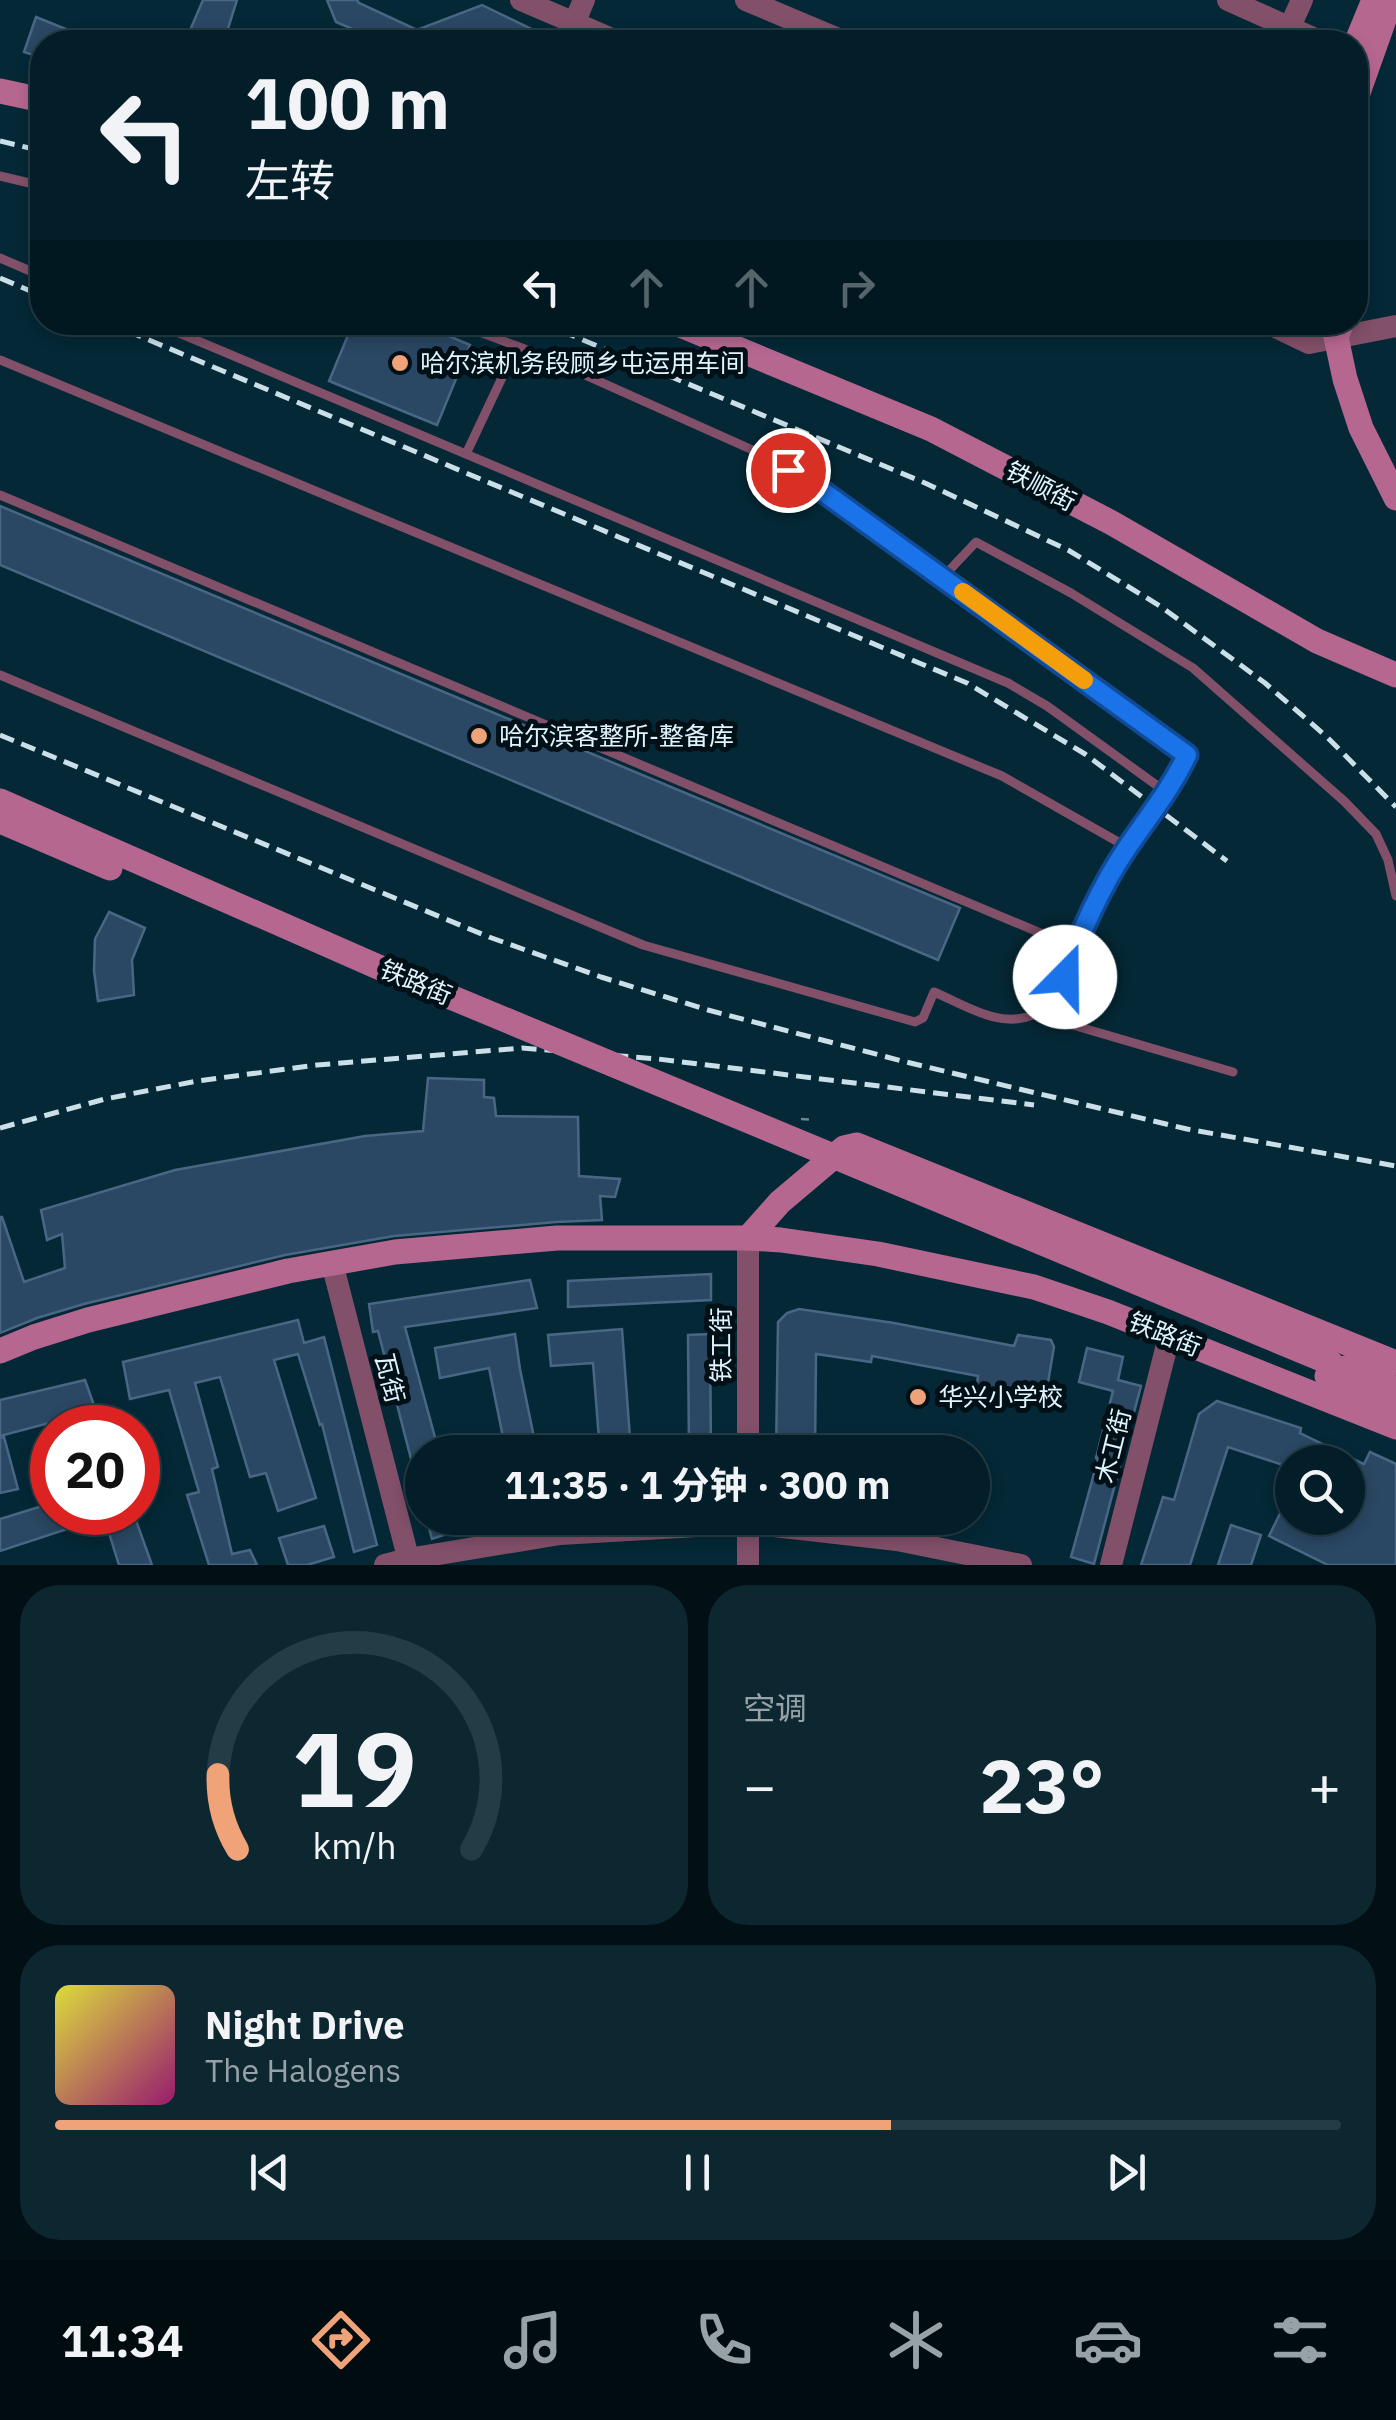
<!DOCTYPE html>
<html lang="zh">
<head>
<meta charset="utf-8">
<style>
  :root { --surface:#031e28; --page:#0d2730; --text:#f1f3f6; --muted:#97a2a8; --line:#243c45; --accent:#f0a279 }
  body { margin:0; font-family:"IBM Plex Sans","Noto Sans SC",sans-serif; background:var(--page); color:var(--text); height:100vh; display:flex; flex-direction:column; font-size:38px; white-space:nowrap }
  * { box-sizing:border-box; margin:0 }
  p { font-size:32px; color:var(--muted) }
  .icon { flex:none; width:55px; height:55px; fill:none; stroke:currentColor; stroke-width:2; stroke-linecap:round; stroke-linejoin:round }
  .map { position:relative; height:1565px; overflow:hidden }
  .details { display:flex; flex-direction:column; gap:20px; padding:20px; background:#021016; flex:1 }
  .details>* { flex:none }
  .top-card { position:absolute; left:30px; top:30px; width:1338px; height:305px; border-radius:40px; box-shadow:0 5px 15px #0003,0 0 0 2px var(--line); background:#031e28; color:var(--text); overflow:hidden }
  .controls { position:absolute; left:1275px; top:1445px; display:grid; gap:20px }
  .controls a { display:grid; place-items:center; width:90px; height:90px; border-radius:50%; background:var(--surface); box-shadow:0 5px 15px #0003,0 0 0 2px var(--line); font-size:50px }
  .speed { position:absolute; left:30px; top:1405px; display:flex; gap:20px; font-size:50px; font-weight:700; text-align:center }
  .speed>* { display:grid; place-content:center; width:130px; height:130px; border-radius:50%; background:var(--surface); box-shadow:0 5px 15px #0003,0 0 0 2px var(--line); line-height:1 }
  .speed .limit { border:15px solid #d22; background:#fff; color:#111 }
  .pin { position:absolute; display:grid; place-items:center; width:85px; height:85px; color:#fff; margin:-42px; border:5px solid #fff; border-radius:50%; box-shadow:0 2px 10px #0007 }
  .me { position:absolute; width:110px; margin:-55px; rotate:22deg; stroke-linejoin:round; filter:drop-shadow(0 0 8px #0008) }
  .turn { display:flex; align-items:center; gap:35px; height:210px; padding:0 50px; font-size:45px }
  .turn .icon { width:130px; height:130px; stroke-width:2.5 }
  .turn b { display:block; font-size:70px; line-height:85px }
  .lanes { display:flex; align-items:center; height:95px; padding:0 50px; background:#0003; justify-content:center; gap:50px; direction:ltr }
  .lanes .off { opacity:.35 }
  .big { font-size:75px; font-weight:700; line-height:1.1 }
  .details .widget { flex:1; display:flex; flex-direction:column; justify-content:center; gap:15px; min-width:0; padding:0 35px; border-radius:40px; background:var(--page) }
  .details .dial { align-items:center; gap:0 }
  .dial svg { height:260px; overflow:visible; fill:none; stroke:var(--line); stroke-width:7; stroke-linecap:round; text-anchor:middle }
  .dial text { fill:var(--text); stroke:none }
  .song { display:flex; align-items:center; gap:30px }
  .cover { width:120px; height:120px; border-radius:15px; background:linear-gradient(135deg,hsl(60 70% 55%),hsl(320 70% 35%)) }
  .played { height:10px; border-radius:5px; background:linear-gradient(90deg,var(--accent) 65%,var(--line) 65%) }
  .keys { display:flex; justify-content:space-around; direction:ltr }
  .heat { display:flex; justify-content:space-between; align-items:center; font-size:55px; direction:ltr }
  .details .tiles { flex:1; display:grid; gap:20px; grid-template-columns:1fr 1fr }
  .widget:last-child { grid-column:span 2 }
  .trip { position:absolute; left:405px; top:1435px; width:585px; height:100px; border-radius:50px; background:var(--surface); box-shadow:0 5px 15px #0003,0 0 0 2px var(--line); font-weight:700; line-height:100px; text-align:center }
  .tab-bar { display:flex; height:160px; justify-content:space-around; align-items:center; background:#010c10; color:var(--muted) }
  .tab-bar .icon { width:70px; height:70px }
  .tab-bar .selected { color:var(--accent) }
  .tab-bar b { font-size:45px; color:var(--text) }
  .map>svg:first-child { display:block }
</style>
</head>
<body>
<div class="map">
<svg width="1396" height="1565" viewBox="0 0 1396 1565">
  <rect width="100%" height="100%" fill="#042836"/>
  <g fill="#2a4763" stroke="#496784" stroke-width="2.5">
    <polygon points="203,0 237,0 225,38 217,35 214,42 185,42"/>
    <polygon points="327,0 357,0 359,3 417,30 482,5 552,39 551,42 489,42 480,39 471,42 383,42 336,22"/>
    <polygon points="36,17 98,42 42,42 42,58 24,52"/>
    <polygon points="383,322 416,322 470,345 437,425 329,381 353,323 378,333"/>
    <polygon points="0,506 960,908 938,960 0,565"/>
    <polygon points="109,912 145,928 132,960 134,995 98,1001 94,971 95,939"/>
    <polygon points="428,1078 484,1080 484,1097 494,1098 496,1116 578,1117 579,1176 620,1179 615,1197 600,1196 602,1220 556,1222 394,1236 285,1255 84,1304 37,1318 0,1333 0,1217 2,1217 24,1282 65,1268 62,1234 47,1240 41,1210 175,1170 365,1136 423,1131"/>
    <polygon points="711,1274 711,1300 568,1307 568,1281"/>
    <polygon points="530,1280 537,1308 405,1327 439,1452 422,1452 422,1485 418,1486 378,1331 373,1332 369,1304"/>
    <polygon points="799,1309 894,1323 1014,1346 1018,1335 1051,1340 1054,1347 1044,1406 976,1392 978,1376 872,1356 871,1362 816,1354 815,1452 776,1452 778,1322 787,1313"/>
    <polygon points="298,1320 304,1343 324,1337 377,1545 354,1552 322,1424 320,1425 298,1354 274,1360 316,1498 278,1511 266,1473 250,1477 220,1377 195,1383 218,1467 212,1469 232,1554 250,1550 257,1565 209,1565 187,1495 199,1492 169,1390 130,1399 123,1362"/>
    <polygon points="622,1329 631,1452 600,1452 593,1363 551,1366 548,1335"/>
    <polygon points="515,1334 520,1369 537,1452 506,1452 489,1368 440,1378 435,1348"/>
    <polygon points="710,1334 711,1452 689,1452 688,1335"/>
    <polygon points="1087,1348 1123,1357 1118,1380 1141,1386 1094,1564 1071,1557 1098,1459 1096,1458 1113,1391 1079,1382"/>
    <polygon points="85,1380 102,1428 71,1428 68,1418 0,1436 0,1400"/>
    <polygon points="1217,1401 1301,1428 1300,1433 1364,1464 1370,1452 1396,1464 1396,1565 1328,1565 1269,1536 1292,1489 1292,1518 1348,1518 1348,1462 1292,1462 1292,1468 1228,1447 1190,1565 1141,1565 1163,1497 1174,1500 1199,1414"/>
    <polygon points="4,1437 18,1489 0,1493 0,1438"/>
    <polygon points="52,1503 52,1512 133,1512 152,1565 119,1565 104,1517 0,1551 0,1519"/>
    <polygon points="426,1518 456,1518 459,1530 432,1539"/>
    <polygon points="1231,1525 1261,1535 1251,1565 1218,1565"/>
    <polygon points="324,1526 334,1557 307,1565 288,1565 279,1538"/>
  </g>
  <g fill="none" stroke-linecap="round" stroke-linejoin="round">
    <polyline stroke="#6b8793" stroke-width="2.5" stroke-dasharray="8 5" stroke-linecap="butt" points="801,1119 814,1120"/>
    <g stroke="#825069" stroke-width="9">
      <polyline points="0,176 42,186"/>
      <polyline points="0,258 42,276"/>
      <polyline points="453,322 538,354 757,452 818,489 943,577 976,542 1071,593 1193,668 1344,801 1376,834 1388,860 1396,896"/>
      <polyline points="0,360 1002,776 1127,847"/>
      <polyline points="466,454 517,346"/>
      <polyline points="0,495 1076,948"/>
      <polyline points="943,577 1187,755 1166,792"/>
      <path d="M 0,675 L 643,945 L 915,1022 L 923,1018 L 934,992 C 965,1005 1001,1030 1035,1014 C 1058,1004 1063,979 1072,958 C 1082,930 1096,901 1110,875 C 1125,845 1148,819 1166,792 L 1047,706 L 1008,683 L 153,322"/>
      <polyline points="1035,1014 1233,1072"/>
    </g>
    <g stroke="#825069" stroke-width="22">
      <polyline points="521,0 619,42"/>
      <polyline points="746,0 845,42"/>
      <polyline points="1228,0 1322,42"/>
      <polyline points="566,42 584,0"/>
      <polyline points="1283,42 1302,0"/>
      <polyline points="1265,322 1309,343 1396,326"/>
      <polyline points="332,1263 410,1565"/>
      <polyline points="748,1452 748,1238"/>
      <polyline points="385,1565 408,1559 560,1534 748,1523 897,1540 1021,1565"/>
      <polyline points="748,1565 748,1518"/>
      <polyline points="1111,1565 1168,1341"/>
    </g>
    <g stroke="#b66790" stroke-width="25">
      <polyline points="1355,46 1374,0"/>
      <polyline points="0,91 42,100"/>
      <polyline points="1355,101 1391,0"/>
      <polyline points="673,322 931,429 1112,523 1317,641 1396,675"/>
      <polyline points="1342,322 1336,337 1345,379 1361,428 1396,498"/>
      <polyline points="748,1238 780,1202 844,1148 857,1145 1396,1363"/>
      <polyline points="0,1351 34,1337 88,1320 181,1297 288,1271 395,1252 557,1238 748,1238 781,1240 878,1254 1034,1287 1108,1312 1396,1427"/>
      <polyline points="1345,1368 1396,1389"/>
      <polyline points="1327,1376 1396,1410"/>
    </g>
    <g stroke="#cadfe8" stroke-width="5" stroke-dasharray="15 8" stroke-linecap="butt">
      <polyline points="0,141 42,151"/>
      <polyline points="0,278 42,296"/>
      <polyline points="106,322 967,683 1085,754 1227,861"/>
      <polyline points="540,322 925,483 1068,550 1160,606 1265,683 1327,737 1396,807"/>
      <polyline points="0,735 489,937 601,977 708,1010 906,1062 1187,1129 1396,1166"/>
      <polyline points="0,1128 105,1099 197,1081 317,1065 522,1048 658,1059 1034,1105"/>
    </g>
    <g stroke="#b66790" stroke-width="25">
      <polyline points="0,801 376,966 1331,1363"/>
      <polyline points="0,821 110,868"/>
    </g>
  </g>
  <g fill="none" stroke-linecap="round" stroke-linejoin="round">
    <defs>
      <path id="route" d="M 788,470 L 818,488 L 1187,755 C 1171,789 1148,817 1127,848 C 1103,883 1078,936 1065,977"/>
    </defs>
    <use href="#route" stroke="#114b97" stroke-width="25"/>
    <use href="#route" stroke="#1a73e8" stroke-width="18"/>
    <polyline stroke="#f59e0b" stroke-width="18" points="963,592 1084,680"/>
  </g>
  <g fill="#f0a279" stroke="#011017" stroke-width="4">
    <circle cx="400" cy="363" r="10"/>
    <circle cx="479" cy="736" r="10"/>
    <circle cx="918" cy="1397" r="10"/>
  </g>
  <g text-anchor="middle" stroke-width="10" stroke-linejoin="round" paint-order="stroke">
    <g font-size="25" fill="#e1f4fd" stroke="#011017" text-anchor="start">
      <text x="420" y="372">哈尔滨机务段顾乡屯运用车间</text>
      <text x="499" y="745">哈尔滨客整所-整备库</text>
      <text x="938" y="1406">华兴小学校</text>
    </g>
    <g font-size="25" fill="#e1f4fd" stroke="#011017">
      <text transform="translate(1041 486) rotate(28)" y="9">铁顺街</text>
      <text transform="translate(416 982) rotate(23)" y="9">铁路街</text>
      <text transform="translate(1165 1334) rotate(22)" y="9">铁路街</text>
      <text transform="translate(721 1345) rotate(-90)" y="9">铁工街</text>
      <text transform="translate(390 1378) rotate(76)" y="9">瓦街</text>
      <text transform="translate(1113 1446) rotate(-76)" y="9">木工街</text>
    </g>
  </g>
</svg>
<div class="controls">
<a><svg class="icon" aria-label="search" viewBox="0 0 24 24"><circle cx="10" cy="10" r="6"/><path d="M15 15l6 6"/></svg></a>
</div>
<div class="speed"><div class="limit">20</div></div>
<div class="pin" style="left:788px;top:470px;background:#d93025"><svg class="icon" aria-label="arrive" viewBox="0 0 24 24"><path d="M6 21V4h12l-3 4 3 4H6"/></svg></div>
<svg class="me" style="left:1065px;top:977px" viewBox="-20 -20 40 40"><circle r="19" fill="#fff"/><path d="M0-13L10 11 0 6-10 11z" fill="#1a73e8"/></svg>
<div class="trip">11:35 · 1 分钟 · 300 m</div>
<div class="top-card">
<div class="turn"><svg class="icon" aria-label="left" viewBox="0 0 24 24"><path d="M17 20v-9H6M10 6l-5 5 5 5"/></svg><div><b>100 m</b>左转</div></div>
<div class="lanes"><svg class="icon" aria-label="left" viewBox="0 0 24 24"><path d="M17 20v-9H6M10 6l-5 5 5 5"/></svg><svg class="icon off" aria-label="ahead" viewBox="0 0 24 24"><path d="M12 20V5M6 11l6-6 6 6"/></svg><svg class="icon off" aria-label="ahead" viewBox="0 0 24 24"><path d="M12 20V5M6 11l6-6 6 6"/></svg><svg class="icon off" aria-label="right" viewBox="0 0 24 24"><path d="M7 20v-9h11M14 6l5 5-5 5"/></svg></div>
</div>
</div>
<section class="details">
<div class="tiles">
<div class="widget dial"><svg viewBox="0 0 100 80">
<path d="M14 69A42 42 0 1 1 86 69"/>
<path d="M14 69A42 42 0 0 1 8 46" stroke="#f0a279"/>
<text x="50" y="56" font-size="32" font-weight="700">19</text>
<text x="50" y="72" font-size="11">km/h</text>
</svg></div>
<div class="widget"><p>空调</p>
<div class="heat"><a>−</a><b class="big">23°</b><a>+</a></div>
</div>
<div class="widget">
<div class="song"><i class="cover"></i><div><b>Night Drive</b><p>The Halogens</p></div></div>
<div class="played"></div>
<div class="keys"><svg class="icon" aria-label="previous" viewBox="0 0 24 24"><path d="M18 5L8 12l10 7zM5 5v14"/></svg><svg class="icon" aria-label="pause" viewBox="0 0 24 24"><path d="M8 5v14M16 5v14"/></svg><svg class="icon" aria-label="next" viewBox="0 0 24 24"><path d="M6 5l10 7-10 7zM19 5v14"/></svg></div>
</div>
</div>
</section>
<nav class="tab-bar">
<b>11:34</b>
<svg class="icon selected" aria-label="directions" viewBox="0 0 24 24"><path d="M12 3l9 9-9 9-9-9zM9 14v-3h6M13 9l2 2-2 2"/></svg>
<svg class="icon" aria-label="music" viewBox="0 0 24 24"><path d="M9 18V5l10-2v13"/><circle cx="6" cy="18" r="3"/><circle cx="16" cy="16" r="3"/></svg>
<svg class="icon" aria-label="phone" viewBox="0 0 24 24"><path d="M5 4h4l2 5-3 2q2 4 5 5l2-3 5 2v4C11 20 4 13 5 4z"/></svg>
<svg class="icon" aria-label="climate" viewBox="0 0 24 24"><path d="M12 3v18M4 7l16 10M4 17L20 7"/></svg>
<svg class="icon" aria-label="car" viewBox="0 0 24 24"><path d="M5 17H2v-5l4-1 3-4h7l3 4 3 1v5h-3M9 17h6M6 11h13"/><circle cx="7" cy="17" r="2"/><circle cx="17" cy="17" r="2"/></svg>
<svg class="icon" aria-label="filters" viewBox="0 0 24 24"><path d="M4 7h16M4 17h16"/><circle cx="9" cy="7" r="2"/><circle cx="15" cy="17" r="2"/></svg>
</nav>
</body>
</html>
